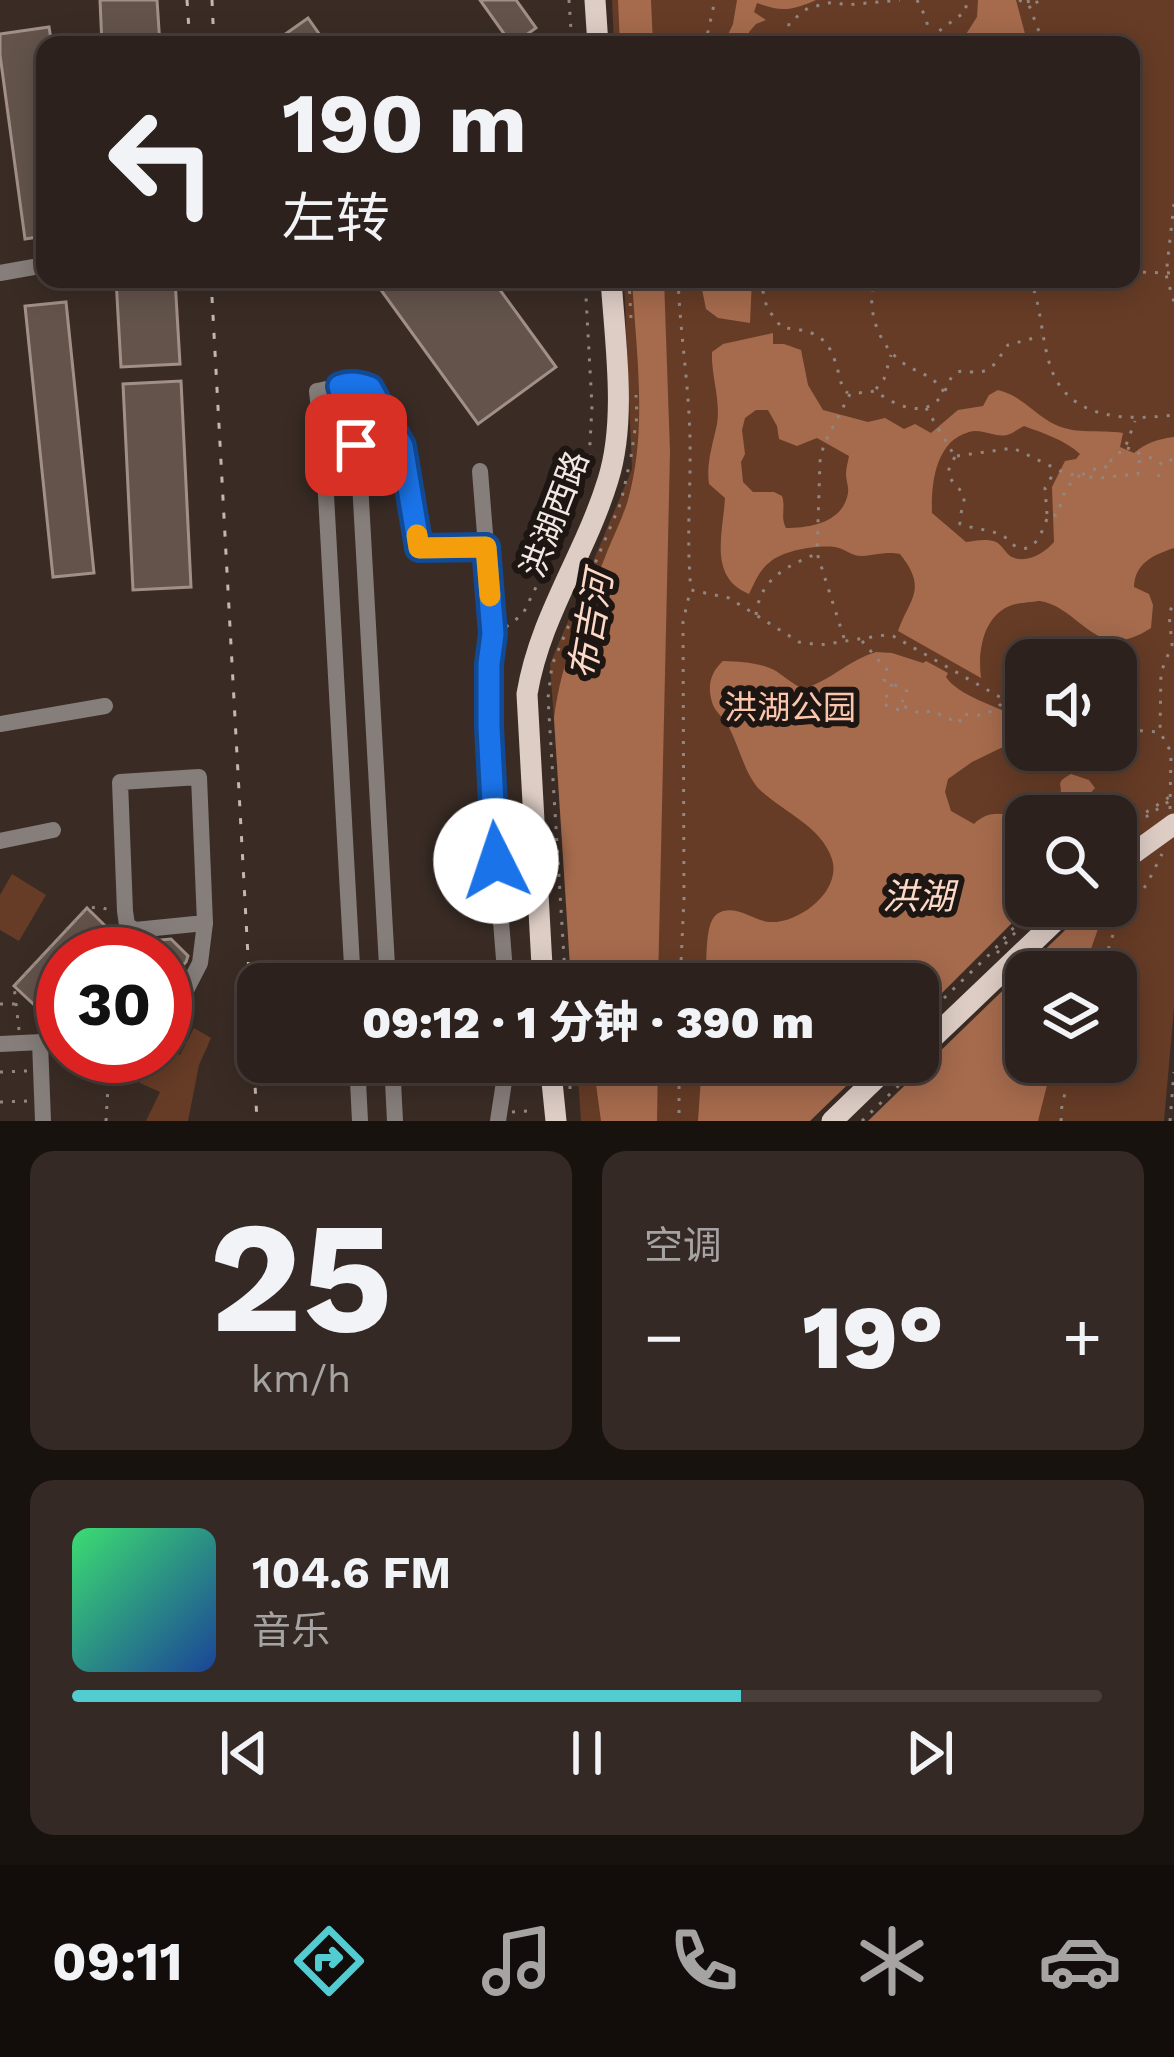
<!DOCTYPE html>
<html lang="zh">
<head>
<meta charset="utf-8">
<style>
  :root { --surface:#2c211c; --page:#342925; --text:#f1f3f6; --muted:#a6a3a3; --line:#483e3b; --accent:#52ccd1 }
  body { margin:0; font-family:"Work Sans","Noto Sans SC",sans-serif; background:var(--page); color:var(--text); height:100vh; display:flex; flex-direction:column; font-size:45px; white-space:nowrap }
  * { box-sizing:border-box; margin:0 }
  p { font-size:39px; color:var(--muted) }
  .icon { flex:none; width:66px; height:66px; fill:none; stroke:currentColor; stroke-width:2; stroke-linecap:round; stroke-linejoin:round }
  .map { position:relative; height:1121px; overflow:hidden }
  .sheet { display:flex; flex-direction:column; gap:30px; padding:30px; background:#18120f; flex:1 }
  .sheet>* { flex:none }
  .guide { position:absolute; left:36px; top:36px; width:1104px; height:252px; border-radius:24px; box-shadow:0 6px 30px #0003,0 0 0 3px var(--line); background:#2c211c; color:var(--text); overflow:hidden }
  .controls { position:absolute; left:1005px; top:639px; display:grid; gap:24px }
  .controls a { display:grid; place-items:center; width:132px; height:132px; border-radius:24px; background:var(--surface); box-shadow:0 6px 30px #0003,0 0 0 3px var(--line); font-size:60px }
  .speed { position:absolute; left:36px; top:927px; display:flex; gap:24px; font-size:60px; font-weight:700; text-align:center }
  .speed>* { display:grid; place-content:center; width:156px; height:156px; border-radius:50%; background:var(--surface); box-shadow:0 6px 30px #0003,0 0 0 3px var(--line); line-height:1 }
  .speed .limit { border:18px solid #d22; background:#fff; color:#111 }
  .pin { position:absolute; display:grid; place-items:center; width:102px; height:102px; color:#fff; margin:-51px; border-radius:24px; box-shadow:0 6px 18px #0006 }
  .me { position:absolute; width:132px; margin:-66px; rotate:356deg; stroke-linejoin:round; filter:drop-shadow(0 0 9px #0008) }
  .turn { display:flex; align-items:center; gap:42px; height:252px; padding:0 48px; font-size:54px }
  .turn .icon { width:156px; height:156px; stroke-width:2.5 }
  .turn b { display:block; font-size:84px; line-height:102px }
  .big { font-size:90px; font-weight:800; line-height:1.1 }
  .sheet .card { flex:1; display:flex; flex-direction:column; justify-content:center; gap:18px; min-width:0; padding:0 42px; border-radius:24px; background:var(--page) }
  .sheet .dial { align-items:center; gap:0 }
  .dial b { font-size:156px; line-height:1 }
  .song { display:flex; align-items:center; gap:36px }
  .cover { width:144px; height:144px; border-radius:18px; background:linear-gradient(135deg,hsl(140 70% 55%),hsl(220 70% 35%)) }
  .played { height:12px; border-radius:6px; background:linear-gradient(90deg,var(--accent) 65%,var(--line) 65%) }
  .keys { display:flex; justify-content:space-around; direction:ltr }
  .heat { display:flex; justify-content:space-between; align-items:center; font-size:66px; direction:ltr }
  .sheet .tiles { flex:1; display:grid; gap:30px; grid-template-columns:1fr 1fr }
  .card:last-child { grid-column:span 2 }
  .trip { position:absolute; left:237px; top:963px; width:702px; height:120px; border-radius:24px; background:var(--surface); box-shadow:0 6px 30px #0003,0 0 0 3px var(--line); font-weight:800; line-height:120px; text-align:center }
  .dock { display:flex; height:192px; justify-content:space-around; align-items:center; background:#120d0b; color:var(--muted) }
  .dock .icon { width:84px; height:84px }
  .dock .current { color:var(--accent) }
  .dock b { font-size:54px; color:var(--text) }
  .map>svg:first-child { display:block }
</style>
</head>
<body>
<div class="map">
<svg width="1174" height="1121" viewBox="0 0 1174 1121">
  <rect width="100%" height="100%" fill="#3a2c25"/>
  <g fill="#663c26" fill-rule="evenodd">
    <path d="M 612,0 L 1174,0 L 1174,1008 L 1164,1121 L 581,1121 L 577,1062 L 918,1062 L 918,984 L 572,984 L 550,664 L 632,469 L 624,279 L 1131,279 L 1131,45 L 614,45 ZM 1026,660 L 1116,660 L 1116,750 L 1026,750 ZM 1026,816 L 1116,816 L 1116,906 L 1026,906 ZM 1026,972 L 1116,972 L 1116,1062 L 1026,1062 Z"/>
    <polygon points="12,874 46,895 19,941 0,930 0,895"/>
    <polygon points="194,1028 211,1038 199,1065 188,1121 146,1121 160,1092 140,1083 139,1072 108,1068 91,1059 94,1056 165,1056 165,1047 180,1055"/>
  </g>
  <g fill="#a66b4d" fill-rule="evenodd">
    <polygon points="618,0 651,0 653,45 620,45"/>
    <path d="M 737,0 L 816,0 C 791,11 781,12 757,3 L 754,12 L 766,20 L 756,24 L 749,32 L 749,45 L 723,45 L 733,24 Z"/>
    <polygon points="978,0 1016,0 1028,45 959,45 977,17"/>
    <path d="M 632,279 L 664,279 L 670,452 L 658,984 L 583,984 L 582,971 L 570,967 L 554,718 C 561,660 586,606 607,552 C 614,535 623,517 628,500 C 648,428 636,352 632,279 Z"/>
    <polygon points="700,279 752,279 750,323 718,318 706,309"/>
    <path d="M 773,333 L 773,344 L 784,344 L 801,350 L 808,385 L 823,410 L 868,422 L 885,418 L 904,429 L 915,424 L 931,433 L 958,410 L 983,406 L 989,395 L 998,390 C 1023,396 1033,414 1056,425 C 1078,435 1099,429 1123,433 L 1120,447 L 1134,453 C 1146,443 1158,439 1174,437 L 1174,548 C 1153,555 1135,563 1134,587 L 1149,594 L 1153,605 L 1151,628 C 1095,665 1082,608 1040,601 C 1038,601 1023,603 1021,603 C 985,608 977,647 981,678 L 898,631 C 910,598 928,589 900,554 C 886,551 876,555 862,556 C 851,556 846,549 835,547 C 817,545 784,550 770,562 C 759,570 755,582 749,594 C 708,577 723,534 725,498 L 709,484 C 706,463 713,444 717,424 C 721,400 711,376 712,352 L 723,344 ZM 756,410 L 768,410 L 777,426 L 779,439 L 797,446 L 817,438 L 849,456 C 848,462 846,468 846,474 C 846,481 849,487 848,493 C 843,522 812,528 786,528 C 780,517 786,508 782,496 L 774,492 L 753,492 L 743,482 L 741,462 L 745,454 L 742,430 L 745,418 ZM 1024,426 C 1043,433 1065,440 1080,454 L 1076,459 L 1065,461 L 1052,487 L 1054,542 C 1045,553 1025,565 1010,556 C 1005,552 1002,545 996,542 C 986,538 975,541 966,542 L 932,513 C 931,485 935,441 969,432 C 982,428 995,438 1007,435 C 1013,433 1018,429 1024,426 Z"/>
    <path d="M 876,652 L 892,653 L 923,663 L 926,661 L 948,673 L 946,677 C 959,697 1003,708 1026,721 L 1026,736 L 972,762 L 948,779 L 945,792 L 951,811 L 974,824 C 990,808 1008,814 1026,821 L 1026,906 L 1106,906 L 1083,972 L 1026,972 L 1026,1062 L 1057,1062 L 1048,1081 L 1038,1121 L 698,1121 L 702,1062 L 918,1062 L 918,984 L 705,984 C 708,967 703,924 717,914 C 734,903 752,920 769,922 C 799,924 842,891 832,859 C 821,826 783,812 760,790 C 744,774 739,744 727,724 C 723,717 714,711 712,702 C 707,685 711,672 723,661 C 741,662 759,662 776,671 C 785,677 793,684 803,689 C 830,681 849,660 876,652 Z"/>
    <path d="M 1071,774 L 1089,780 L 1095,788 L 1087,797 L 1091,806 L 1101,808 L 1104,801 L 1110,802 L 1121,828 L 1116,881 L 1116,816 L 1048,816 C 1051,810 1058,802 1060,797 C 1064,783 1053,784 1071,774 Z"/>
    <polygon points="593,1062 658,1062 657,1121 601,1121"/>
  </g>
  <polygon fill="#3a2c25" points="1029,906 1090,906 868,1121 810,1121 871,1062 918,1062 918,1017"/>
  <g fill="#63534b" stroke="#a29088" stroke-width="3">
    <polygon points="100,0 157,0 160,45 102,45"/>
    <polygon points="480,0 516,0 536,28 512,45"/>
    <polygon points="308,18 327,45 280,45 277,40"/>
    <polygon points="49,27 52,45 45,45 45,236 25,239 0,55 0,34"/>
    <polygon points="116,279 175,279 180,364 121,367"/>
    <polygon points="373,279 492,279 556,367 478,424"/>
    <polygon points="66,302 94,573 53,577 25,306"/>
    <polygon points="181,381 191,587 133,590 123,384"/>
    <polygon points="87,908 134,954 63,954 63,1028 59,1028 14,986"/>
    <polygon points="171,939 188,956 186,962 170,978 165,974 165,954 137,954 150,941"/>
  </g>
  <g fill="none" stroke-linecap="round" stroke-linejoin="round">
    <g stroke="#928681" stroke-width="3" stroke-dasharray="3 9" stroke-linecap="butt">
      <polyline points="569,0 572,45"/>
      <polyline points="917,0 925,16 931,37"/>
      <polyline points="1019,0 1029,5 1044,45"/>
      <polyline points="1028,0 1029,5 1043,0"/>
      <polyline points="705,45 715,0"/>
      <polyline points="799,45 788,36 789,23 808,8 833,2 846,5 900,0"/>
      <polyline points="920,45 966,11 966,0"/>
      <polyline points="1174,204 1166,275 1174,302"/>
      <polyline points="1131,272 1174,273"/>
      <polyline points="629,279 631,319"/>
      <path d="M 678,279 C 680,332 689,386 690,439 C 691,489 686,539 691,590 L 729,598 L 799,642 L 820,645 L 885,635 L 893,636 L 1026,712"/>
      <path d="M 760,279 L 767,308 L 782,328 C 831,330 832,349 843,390 L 848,393"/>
      <path d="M 1030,279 C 1041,305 1041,335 1049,362 C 1065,420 1124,421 1174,415"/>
      <polyline points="876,389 884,379 891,355"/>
      <path d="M 945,391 C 957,358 965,378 987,370 C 996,366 1002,352 1008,345 L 1041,336"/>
      <polyline points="926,408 954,455"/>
      <polyline points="1127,448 1136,450 1143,458"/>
      <polyline points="957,456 1013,448 1065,473 1079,476 1102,466 1110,468 1111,460 1125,448 1135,421"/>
      <polyline points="631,457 637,416 636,395"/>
      <path d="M 955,457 C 941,478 953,479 964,495 C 965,506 959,513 960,524 C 973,529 987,529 999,534 C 1006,536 1009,542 1015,546 C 1035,557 1043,529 1048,516 L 1057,515 L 1066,488 L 1079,476 L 1100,478 L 1138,474 L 1139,462 C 1148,455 1155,457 1162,465 L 1174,458"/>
      <polyline points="1158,477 1162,467"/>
      <polyline points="1047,514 1045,488 1056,469"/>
      <path d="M 756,615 C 760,579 785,567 816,554"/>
      <polyline points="506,627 523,614 562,533 589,462 592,406 585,279"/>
      <path d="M 844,638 L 817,553 L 820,461 L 824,444 L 850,394 L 875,391 C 896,406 927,421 944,392 C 930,371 915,374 898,359 C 876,340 866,305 875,279"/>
      <polyline points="862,641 887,670 884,680 907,691 902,702"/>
      <path d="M 892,684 L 883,704 L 899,710 L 901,705 L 919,713 L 932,711 L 959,723 L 963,713 C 976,719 993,713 1002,703"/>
      <polyline points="1116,729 1160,732"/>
      <polyline points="1170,809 1171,752 1160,732 1161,672 1172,645 1169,614 1174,601"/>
      <polyline points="997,953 1039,906"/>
      <polyline points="1101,972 1117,922 1147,884 1162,854"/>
      <polyline points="569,984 565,974 548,698 552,665 621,502 629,466"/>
      <polyline points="680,984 684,898 683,622 690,591"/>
      <polyline points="0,1004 16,1004"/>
      <polyline points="918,1023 992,952 1033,906"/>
      <polyline points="19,1030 14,986 87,908 101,907 111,911"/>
      <polyline points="570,1062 570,1090"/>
      <polyline points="679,1062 679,1121"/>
      <polyline points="0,1072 27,1071"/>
      <polyline points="0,1102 28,1101"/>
      <polyline points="512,1112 528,1111"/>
      <polyline points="106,1121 108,1087"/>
      <polyline points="862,1121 917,1068"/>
      <polyline points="1061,1121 1062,1104 1074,1062"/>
      <polyline points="1170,1121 1174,1072"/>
    </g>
    <g stroke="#867e7a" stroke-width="16">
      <polyline points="0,273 45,265"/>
      <polyline points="341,385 356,445 360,482 388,984"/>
      <polyline points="480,471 493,634 489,664 493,821 506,984"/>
      <polyline points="0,724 105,706"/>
      <polygon points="199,777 205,923 135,930 127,925 125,911 120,782"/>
      <polyline points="0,841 53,830"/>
      <path d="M 353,984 L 324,459 L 317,391 C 336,388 351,381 370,388 L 402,446 L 419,547 L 486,547"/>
      <polyline points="165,1031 200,963 205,923"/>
      <polyline points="40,1042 43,1121"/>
      <polyline points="0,1044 63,1041"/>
      <path d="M 79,1056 C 97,1073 115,1073 139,1072 L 150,1056"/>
      <polyline points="357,1062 360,1121"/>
      <polyline points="392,1062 395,1121"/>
      <polyline points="498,1121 507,1062"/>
    </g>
    <g stroke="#ddcdc5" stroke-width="21">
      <polyline points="595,0 598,45"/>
      <path d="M 543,984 L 527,694 C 540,616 585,555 608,480 C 627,420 615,342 611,279"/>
      <polyline points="918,1052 1071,906"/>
      <polyline points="550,1062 556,1121"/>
      <polyline points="832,1121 893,1062"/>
    </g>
    <g stroke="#c2b7b3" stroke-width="3" stroke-dasharray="6 12" stroke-linecap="butt">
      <polyline points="187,0 190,45"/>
      <polyline points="212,0 214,45"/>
      <polyline points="211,279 257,1121"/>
    </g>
    <g stroke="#928681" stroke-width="3" stroke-dasharray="3 9" stroke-linecap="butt">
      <polyline points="1116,832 1174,794"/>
      <polyline points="1116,837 1174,798"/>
    </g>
    <polyline stroke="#ddcdc5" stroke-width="21" points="1116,866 1174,824"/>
  </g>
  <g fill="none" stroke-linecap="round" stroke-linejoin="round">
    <defs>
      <path id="route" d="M 356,445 L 340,386 C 351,382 360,384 370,388 L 402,446 L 419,548 L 486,547 L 493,634 L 489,664 L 489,727 L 496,861"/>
    </defs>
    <use href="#route" stroke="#114b97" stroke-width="30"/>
    <use href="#route" stroke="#1a73e8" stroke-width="21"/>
    <polyline stroke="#f59e0b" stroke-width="21" points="417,535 419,548 486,547 490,596"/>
  </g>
  <g text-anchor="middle" stroke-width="12" stroke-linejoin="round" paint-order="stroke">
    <g font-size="33" fill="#f1e7e3" stroke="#1d1613">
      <text transform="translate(554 514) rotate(-69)" y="12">洪湖西路</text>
    </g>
    <g font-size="33" fill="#fbc6ac" stroke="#1d1613">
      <text x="790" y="719">洪湖公园</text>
    </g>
    <g font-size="36" font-style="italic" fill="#fdd9c7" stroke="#1d1613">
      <text transform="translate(590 625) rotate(-80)" y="13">布吉河</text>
      <text x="918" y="909">洪湖</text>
    </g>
  </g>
</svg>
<div class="controls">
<a><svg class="icon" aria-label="sound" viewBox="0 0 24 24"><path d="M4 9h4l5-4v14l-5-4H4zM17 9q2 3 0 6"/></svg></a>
<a><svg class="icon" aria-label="search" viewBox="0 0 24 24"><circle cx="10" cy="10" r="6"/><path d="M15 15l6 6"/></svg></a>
<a><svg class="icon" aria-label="layers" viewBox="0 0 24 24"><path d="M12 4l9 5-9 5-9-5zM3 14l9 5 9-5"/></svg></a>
</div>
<div class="speed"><div class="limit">30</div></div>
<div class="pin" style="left:356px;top:445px;background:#d93025"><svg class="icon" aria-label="arrive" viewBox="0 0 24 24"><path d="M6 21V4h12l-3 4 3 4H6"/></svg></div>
<svg class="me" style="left:496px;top:861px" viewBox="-20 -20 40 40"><circle r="19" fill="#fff"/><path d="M0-13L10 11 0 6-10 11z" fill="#1a73e8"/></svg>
<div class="trip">09:12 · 1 分钟 · 390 m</div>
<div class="guide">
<div class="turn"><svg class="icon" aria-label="left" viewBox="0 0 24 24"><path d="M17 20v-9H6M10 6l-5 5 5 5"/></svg><div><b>190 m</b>左转</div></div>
</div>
</div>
<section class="sheet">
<div class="tiles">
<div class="card dial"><b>25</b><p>km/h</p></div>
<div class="card"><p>空调</p>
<div class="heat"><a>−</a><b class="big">19°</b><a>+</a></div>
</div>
<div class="card">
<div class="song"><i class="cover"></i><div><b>104.6 FM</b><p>音乐</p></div></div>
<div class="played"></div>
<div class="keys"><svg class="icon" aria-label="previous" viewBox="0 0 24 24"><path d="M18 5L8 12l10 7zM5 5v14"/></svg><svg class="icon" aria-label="pause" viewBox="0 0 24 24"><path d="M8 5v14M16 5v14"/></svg><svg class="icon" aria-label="next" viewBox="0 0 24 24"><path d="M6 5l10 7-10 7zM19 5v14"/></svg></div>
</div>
</div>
</section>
<nav class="dock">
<b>09:11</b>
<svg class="icon current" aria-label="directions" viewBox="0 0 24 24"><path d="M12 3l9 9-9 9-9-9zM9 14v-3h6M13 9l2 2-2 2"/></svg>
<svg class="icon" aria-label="music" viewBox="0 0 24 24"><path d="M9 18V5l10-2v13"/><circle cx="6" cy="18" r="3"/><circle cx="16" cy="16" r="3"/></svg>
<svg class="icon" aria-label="phone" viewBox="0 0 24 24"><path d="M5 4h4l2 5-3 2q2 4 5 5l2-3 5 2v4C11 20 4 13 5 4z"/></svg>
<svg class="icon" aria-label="climate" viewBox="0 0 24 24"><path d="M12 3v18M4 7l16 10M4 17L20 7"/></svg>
<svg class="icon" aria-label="car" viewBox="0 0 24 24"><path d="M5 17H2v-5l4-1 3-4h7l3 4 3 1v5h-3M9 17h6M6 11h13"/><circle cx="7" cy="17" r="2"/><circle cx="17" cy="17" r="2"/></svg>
</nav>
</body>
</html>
